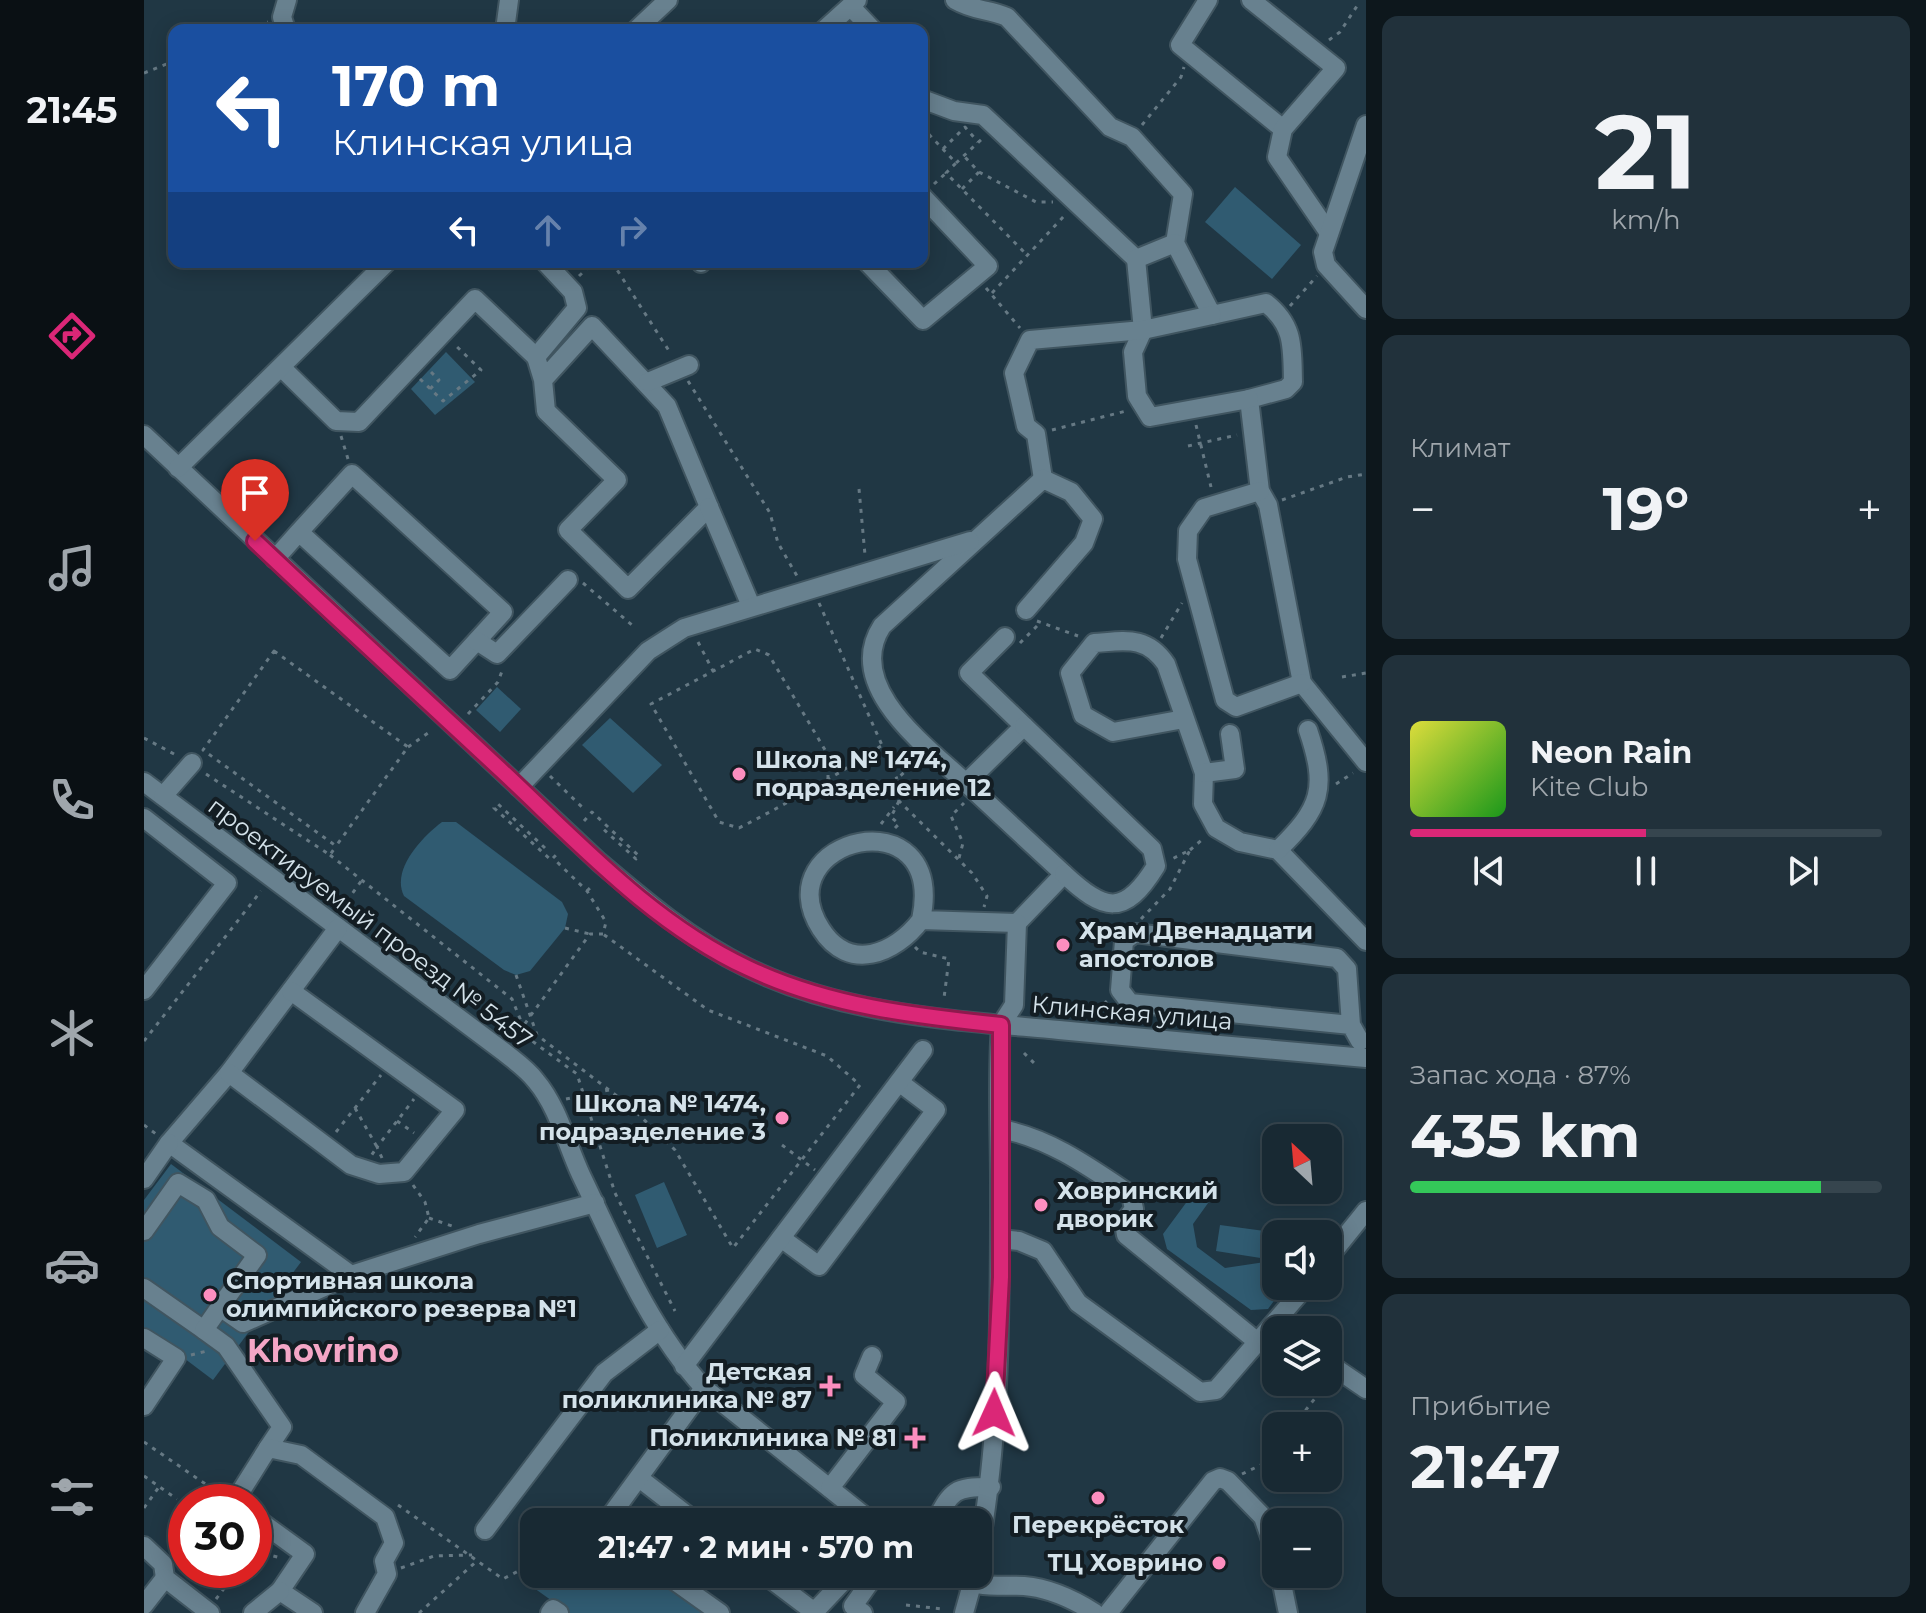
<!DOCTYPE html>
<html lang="ru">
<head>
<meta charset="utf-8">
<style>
  :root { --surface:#182933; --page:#21313b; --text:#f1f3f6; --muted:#9fa6ac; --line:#36454e; --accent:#db2777 }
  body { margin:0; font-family:Montserrat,sans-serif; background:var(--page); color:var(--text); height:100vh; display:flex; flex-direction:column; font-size:30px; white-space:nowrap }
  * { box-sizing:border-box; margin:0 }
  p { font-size:26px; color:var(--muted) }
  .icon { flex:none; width:44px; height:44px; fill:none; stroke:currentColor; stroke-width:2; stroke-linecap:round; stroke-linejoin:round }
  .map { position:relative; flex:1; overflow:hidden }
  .details { display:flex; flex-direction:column; gap:16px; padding:16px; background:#0d171c; width:560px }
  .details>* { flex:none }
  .top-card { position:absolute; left:24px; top:24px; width:760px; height:244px; border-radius:16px; box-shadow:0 4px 20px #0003,0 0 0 2px var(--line); background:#1a4fa0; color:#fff; overflow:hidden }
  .needle { width:52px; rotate:334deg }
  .tools { position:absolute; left:1118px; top:1124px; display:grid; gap:16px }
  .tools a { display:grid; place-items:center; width:80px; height:80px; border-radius:16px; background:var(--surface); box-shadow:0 4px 20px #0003,0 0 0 2px var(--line); font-size:40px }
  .speed { position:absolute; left:24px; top:1484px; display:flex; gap:16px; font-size:40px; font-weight:700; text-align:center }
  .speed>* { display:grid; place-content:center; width:104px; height:104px; border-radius:50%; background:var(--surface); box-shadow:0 4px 20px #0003,0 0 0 2px var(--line); line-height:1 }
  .speed .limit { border:12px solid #d22; background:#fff; color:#111 }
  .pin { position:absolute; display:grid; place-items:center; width:68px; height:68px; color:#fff; margin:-82px -34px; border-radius:50% 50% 50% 0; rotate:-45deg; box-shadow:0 0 8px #0007 }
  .pin .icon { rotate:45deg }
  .me { position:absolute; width:88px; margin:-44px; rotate:1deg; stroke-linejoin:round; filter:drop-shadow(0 0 6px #0008) }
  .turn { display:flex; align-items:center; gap:28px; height:168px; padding:0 32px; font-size:36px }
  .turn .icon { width:104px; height:104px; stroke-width:2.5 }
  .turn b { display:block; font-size:56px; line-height:68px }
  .lanes { display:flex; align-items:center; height:76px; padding:0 32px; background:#0003; justify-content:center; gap:40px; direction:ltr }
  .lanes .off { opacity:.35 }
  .big { font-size:60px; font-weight:700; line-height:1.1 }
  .details .tile { flex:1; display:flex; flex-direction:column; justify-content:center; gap:12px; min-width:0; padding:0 28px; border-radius:16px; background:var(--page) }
  .details .dial { align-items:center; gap:0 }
  .dial b { font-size:104px; line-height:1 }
  .song { display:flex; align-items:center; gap:24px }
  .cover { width:96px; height:96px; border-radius:12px; background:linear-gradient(135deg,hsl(60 70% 55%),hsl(120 70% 35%)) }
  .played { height:8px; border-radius:4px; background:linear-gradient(90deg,var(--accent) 50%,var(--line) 50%) }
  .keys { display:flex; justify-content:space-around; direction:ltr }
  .heat { display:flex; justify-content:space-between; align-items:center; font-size:44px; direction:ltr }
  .charge { height:12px; border-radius:6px; background:linear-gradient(90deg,#34c759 87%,var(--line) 0) }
  .trip { position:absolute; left:376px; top:1508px; width:472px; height:80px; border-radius:16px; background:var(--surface); box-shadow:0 4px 20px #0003,0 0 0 2px var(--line); font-weight:700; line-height:80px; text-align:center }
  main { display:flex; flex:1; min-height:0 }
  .tabs { display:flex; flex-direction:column; width:144px; justify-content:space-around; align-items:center; background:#0a1014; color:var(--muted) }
  .tabs .icon { width:56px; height:56px }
  .tabs .active { color:var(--accent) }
  .tabs b { font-size:36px; color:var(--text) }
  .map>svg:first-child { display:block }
</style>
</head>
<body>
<main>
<nav class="tabs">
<b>21:45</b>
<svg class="icon active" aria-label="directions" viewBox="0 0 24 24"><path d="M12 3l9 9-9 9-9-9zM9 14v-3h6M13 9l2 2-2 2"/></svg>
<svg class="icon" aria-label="music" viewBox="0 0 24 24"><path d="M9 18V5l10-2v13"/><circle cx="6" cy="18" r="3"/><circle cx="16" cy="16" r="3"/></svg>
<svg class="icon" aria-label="phone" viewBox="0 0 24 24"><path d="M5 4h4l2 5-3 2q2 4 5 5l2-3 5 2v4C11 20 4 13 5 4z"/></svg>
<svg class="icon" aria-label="climate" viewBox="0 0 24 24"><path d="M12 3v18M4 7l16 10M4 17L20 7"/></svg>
<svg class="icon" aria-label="car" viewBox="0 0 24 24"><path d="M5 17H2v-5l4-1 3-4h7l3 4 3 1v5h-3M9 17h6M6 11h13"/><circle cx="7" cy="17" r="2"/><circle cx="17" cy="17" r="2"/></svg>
<svg class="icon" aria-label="filters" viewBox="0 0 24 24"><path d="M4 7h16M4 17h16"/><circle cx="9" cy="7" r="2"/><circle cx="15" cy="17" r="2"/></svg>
</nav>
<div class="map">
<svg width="1222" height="1613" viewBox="0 0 1222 1613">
  <rect width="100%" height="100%" fill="#203744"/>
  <g fill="#305b71">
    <polygon points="1091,187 1157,245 1128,279 1061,222"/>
    <polygon points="302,352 331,382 291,415 267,389"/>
    <polygon points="353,687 377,709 356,732 332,710"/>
    <polygon points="466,718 518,765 489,793 438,745"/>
    <path d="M 298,822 L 312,822 L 418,902 L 424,914 L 421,928 L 386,971 L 372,975 L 360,970 L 260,896 C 247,870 277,838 298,822 Z"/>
    <polygon points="27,1164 157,1262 69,1380 0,1328 0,1200"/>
    <polygon points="520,1182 543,1235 513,1248 491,1195"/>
    <polygon points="1053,1188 1067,1199 1049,1224 1053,1247 1081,1268 1121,1262 1132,1269 1132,1286 1141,1286 1124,1309 1107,1310 1023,1249 1019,1234"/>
    <polygon points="1076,1225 1128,1232 1123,1259 1072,1251"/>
    <polygon points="400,1574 509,1574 562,1613 425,1613 383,1583"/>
  </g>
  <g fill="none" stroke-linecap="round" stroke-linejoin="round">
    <defs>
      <g id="minor">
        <path d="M 811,0 C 832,12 842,8 863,17 L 966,127 L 988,137 L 1039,194 L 1031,243 L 1068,315 L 1122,303 C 1151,326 1148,348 1149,382 L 1142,389 L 1105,399 L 1116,491 L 1124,505 L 1158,683 L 1222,762"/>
        <polyline points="1064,0 1036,45 1139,129"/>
        <polyline points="1107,0 1192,68 1139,129 1133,157 1185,233"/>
        <polyline points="707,7 729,30"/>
        <polyline points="142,30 138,17 143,0"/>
        <polyline points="361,30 365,0"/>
        <polyline points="492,30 524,0"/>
        <polyline points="680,30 713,0"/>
        <polyline points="778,99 810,111 839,115 992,259"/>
        <polyline points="1222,125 1179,252 1182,265 1222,309"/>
        <polyline points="1031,243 992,259 999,330 989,352 993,396 1006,417 1105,399"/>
        <polyline points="723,262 779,320 844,266 778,196"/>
        <polyline points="557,263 558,262"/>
        <polyline points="138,368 192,421 215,422 331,299 392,357"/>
        <polyline points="399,380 448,326 523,406 565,507 484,589 424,530 473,480 402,411 399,380 392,357 433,308 429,292 401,262"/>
        <polyline points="504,382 545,365"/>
        <path d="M 0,435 L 455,862 C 502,902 547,940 602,967 C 699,1015 809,1020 915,1030 C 1017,1040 1120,1049 1222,1058"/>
        <polyline points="34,468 243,262"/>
        <polyline points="899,479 892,434 882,426 870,373 886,340 999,330 1068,315"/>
        <polyline points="1116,491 1060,508 1044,531 1043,559 1081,700 1092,707 1158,683"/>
        <polyline points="565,507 607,606"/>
        <polyline points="131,559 155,532 306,670 359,612 208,474 155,532"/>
        <polyline points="861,637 825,673 880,726 822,783 920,874 873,923"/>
        <polyline points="333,641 353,654 424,580"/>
        <path d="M 1040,719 L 969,732 L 939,715 L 926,673 L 950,643 C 981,641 1002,635 1022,664 L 1060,773 L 1059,804 L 1072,828 L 1096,842 L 1134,850 L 1222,941"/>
        <path d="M 880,726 L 1008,849 L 1012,866 C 980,918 960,911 920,874"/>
        <polyline points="1060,773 1091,769 1086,734"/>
        <path d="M 0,782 L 360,1052 C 371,1061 384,1070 392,1081 C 414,1107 423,1145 437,1175 C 472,1248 505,1328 560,1388 L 728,1522"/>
        <path d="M 822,783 C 783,747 699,686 738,626 L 899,479 L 927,492 L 949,519 L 940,543 L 882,610"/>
        <polyline points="375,787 504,651 540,628 826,541"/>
        <polyline points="19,796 48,763"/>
        <polyline points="0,818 83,883 0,990"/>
        <path d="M 1134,850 C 1177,808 1184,789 1164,730"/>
        <path d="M 777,920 C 804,793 619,838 677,929 C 705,973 751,954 777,920 L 873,923 L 870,1005 L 857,1025"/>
        <polyline points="194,928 85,1073 25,1143 207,1275"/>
        <polyline points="1207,1025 1203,969 1193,958 991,933 980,941 976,990 986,1003 1207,1025 1216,1041"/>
        <polyline points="85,1073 207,1165 235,1174 260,1172 311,1110 147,991"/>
        <path d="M 856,1129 C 904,1137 947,1168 987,1195 L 990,1209 L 980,1222 L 982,1235 L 1115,1343"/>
        <polyline points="0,1179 25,1143"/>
        <polyline points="0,1231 34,1183 62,1200 76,1227 113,1255 76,1307"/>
        <polyline points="637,1238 675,1266 792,1110 755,1082"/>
        <polyline points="856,1239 875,1241 899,1251 934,1303 1056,1392 1072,1390 1162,1286"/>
        <polyline points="1184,1258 1222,1211"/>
        <polyline points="0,1288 60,1330"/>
        <polyline points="0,1338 32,1358 0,1406"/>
        <polyline points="1184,1363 1222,1389"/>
        <polyline points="540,1366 779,1050"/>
        <polyline points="124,1448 138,1427 82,1346 60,1330 76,1307 99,1323 207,1275 335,1234 451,1203"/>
        <polyline points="495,1478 552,1522"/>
        <polyline points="686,1488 752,1402 720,1375 728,1356"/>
        <polyline points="90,1502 124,1448 157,1455 241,1517 250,1543 240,1561 243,1574 221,1613"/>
        <polyline points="110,1517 161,1554 136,1591 169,1613"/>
        <polyline points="462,1522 560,1388"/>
        <path d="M 791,1522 C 808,1490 810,1487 847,1487"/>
        <polyline points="341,1530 460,1373 516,1330"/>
        <polyline points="0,1546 19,1564 21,1578 66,1613"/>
        <path d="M 834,1556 C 857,1434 856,1307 856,1184 C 856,1131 853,1078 857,1025"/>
        <polyline points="521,1574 576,1613"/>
        <polyline points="620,1574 665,1608 673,1609 706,1574"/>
        <path d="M 806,1574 C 831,1589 852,1585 880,1586 C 906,1588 929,1599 951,1613"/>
        <polyline points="1136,1574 1144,1613"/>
        <polyline points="0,1605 21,1578"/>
        <polyline points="109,1613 136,1591"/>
        <polyline points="406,1613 409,1609 415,1613"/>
        <polyline points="719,1613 709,1606 726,1582"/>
        <polyline points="820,1613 830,1577"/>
        <polyline points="964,1613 1069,1481 1076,1478 1084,1481 1119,1517 1132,1554"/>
      </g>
    </defs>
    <use href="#minor" stroke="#405560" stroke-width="22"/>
    <g stroke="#667984" stroke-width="3" stroke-dasharray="4 6" stroke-linecap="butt">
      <polyline points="105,30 124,22"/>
      <polyline points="1185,40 1196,32 1215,3"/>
      <polyline points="0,73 30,61"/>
      <polyline points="998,125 1037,77 1040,67"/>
      <polyline points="778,127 812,163 802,173 883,255"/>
      <polyline points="799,149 821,127 834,142"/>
      <polyline points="812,163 839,138"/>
      <polyline points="835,172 892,202 909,202"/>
      <polyline points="790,184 802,173"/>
      <polyline points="818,189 835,172 820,156"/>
      <polyline points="468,262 527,354"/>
      <polyline points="435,276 450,262"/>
      <polyline points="842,288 876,328"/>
      <polyline points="848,293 922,214"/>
      <polyline points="1146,306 1173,276"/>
      <polyline points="276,379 299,401 337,370 309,343"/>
      <polyline points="544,381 626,513 634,543 653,576"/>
      <polyline points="286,389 295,380 287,372"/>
      <polyline points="1052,425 1067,487"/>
      <polyline points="908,430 982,411"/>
      <polyline points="197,436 204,459"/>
      <polyline points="1044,446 1093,435"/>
      <polyline points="715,489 721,555"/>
      <polyline points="1138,500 1203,477 1222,474"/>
      <polyline points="439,583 489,626"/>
      <polyline points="675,603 753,779"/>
      <polyline points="893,621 934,636"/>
      <polyline points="1017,638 1038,603"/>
      <polyline points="554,642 569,671"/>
      <polyline points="876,643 896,623"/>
      <polygon points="130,651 264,747 192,846 59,750"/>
      <polyline points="1198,677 1222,673"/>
      <polyline points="324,714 354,682 358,671"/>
      <polyline points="0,738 32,755"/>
      <polyline points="264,747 287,731"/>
      <polyline points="774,759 753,779 755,801 828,873 843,896 840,907"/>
      <polyline points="62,774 186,855 192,846"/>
      <polyline points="406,776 441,810"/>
      <path d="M 684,779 L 684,755 L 625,655 L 611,649 L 507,704 L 575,822 L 595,828 C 644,803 692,776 737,746"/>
      <polyline points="1192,784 1209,773"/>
      <polyline points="440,821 448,812 495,856 492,859 457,827"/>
      <polyline points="737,824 750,807"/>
      <polyline points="751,828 755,824 747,817 755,801"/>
      <polyline points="401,848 354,804 350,808 407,860 416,851"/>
      <polyline points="1046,850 1060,838"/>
      <polyline points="186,855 368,999 384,1038 433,1074 471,1193 531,1311"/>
      <polyline points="815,858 819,843 807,816 820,803"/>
      <polyline points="443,891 450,884"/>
      <polyline points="197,909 218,880"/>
      <polyline points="997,919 1026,889 1046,850 1026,860"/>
      <polyline points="421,928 446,934"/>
      <polyline points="771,947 776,952 805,959 800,998"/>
      <polyline points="372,975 393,1035 486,1106 531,1150 589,1248 716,1085 683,1056 564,1010 459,934"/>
      <polyline points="945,1017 963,1001"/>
      <polyline points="369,1040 446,934 459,934 462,922 443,891 411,860"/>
      <polyline points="0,1041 117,891"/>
      <polyline points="880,1053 893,1066"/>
      <polyline points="422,1099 465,1090"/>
      <polyline points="211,1108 233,1147 227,1156"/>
      <polyline points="253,1121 270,1133"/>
      <polyline points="0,1125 12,1134"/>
      <polyline points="192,1132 237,1075"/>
      <polyline points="638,1145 671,1170"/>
      <polyline points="238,1158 233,1147 270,1099"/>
      <polyline points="269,1185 281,1202 285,1218 271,1237"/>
      <polyline points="285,1218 308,1226"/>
      <polyline points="47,1355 63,1351"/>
      <polyline points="1149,1426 1184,1382"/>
      <polyline points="0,1442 76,1494"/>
      <polyline points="1098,1474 1119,1464 1132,1448"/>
      <polyline points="0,1476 33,1499"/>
      <polyline points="254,1505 359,1579 390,1563"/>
      <polyline points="0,1508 15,1487"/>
      <polyline points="110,1549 117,1542"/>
      <polyline points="110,1551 137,1558"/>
      <polyline points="257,1568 290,1556 328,1555"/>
      <polyline points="72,1599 94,1570"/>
      <polyline points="762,1605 799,1609"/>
      <polyline points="275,1613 334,1560"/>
    </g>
    <use href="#minor" stroke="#68818f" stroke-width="18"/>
  </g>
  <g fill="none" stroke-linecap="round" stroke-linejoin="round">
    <defs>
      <path id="route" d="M 111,541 C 193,619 277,695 359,772 C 435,843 509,924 604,968 C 684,1006 771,1016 857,1025 L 857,1277 L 850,1413"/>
    </defs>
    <use href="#route" stroke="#8e194d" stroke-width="20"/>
    <use href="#route" stroke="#db2777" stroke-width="14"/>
  </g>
  <g fill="#fd8ebf" stroke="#131d23" stroke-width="3">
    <circle cx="595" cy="774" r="8"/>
    <circle cx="919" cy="945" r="8"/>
    <circle cx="638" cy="1118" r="8"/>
    <circle cx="897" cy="1205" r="8"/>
    <circle cx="66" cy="1295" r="8"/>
    <path d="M682 1374h8v8h8v8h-8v8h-8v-8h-8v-8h8z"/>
    <path d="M767 1426h8v8h8v8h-8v8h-8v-8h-8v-8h8z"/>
    <circle cx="954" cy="1498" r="8"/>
    <circle cx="1075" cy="1563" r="8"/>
  </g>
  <g text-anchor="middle" stroke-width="8" stroke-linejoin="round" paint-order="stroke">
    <g font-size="24" font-weight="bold" fill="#d4e2ea" stroke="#131d23" text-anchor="start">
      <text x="611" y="768">Школа № 1474,<tspan x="611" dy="28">подразделение 12</tspan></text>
      <text x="935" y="939">Храм Двенадцати<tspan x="935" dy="28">апостолов</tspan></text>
      <text x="622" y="1112" text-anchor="end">Школа № 1474,<tspan x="622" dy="28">подразделение 3</tspan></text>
      <text x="913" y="1199">Ховринский<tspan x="913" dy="28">дворик</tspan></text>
      <text x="82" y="1289">Спортивная школа<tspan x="82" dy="28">олимпийского резерва №1</tspan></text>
      <text x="668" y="1380" text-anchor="end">Детская<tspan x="668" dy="28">поликлиника № 87</tspan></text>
      <text x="753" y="1446" text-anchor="end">Поликлиника № 81</text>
      <text x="954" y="1533" text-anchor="middle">Перекрёсток</text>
      <text x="1059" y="1571" text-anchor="end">ТЦ Ховрино</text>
    </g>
    <g font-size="24" fill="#d4e2ea" stroke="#131d23">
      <text transform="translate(226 923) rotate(37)" y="8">проектируемый проезд № 5457</text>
      <text transform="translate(988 1013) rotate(5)" y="8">Клинская улица</text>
    </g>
    <g font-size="32" font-weight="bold" fill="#f4a6c6" stroke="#131d23">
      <text x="179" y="1362">Khovrino</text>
    </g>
  </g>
</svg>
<div class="tools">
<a><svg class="needle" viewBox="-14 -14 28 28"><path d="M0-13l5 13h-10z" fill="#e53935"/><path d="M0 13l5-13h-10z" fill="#9fa6ac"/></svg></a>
<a><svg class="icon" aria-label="sound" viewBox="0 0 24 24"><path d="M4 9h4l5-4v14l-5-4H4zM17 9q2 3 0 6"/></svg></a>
<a><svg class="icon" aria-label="layers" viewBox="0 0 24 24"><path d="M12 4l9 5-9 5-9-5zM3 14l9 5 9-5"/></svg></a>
<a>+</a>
<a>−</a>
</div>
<div class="speed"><div class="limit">30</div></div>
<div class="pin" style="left:111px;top:541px;background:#d93025"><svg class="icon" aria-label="arrive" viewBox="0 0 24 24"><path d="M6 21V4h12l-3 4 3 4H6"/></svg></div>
<svg class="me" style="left:850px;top:1413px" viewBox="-20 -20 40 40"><path d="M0-17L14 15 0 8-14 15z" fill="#db2777" stroke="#fff" stroke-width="4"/></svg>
<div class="trip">21:47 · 2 мин · 570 m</div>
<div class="top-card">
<div class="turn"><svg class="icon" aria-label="left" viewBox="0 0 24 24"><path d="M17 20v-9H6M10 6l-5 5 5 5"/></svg><div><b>170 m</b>Клинская улица</div></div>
<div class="lanes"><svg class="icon" aria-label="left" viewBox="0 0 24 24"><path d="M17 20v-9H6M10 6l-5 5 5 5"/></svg><svg class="icon off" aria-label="ahead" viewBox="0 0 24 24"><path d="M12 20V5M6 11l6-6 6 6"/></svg><svg class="icon off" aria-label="right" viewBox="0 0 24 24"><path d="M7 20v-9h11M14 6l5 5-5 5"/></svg></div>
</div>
</div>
<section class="details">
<div class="tile dial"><b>21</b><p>km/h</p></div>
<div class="tile"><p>Климат</p>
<div class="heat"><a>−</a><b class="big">19°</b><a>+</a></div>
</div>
<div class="tile">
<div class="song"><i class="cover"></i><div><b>Neon Rain</b><p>Kite Club</p></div></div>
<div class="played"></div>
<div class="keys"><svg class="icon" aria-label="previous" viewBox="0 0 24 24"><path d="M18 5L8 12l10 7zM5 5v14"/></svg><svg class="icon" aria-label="pause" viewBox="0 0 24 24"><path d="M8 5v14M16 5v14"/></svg><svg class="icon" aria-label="next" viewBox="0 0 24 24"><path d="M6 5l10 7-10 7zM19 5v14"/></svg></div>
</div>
<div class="tile"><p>Запас хода · 87%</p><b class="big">435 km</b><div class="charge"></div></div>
<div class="tile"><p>Прибытие</p><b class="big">21:47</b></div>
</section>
</main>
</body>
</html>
